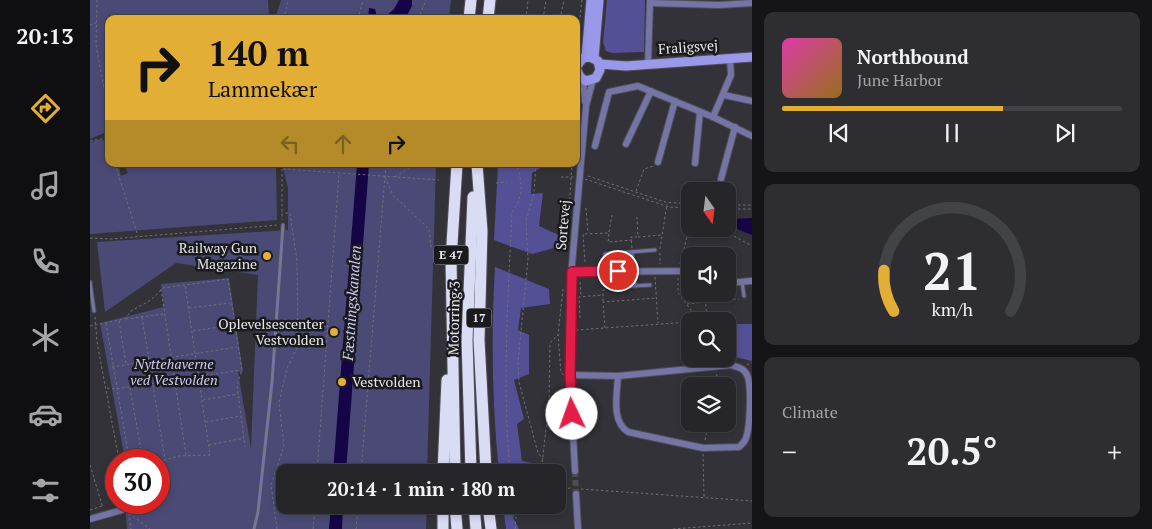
<!DOCTYPE html>
<html lang="en">
<head>
<meta charset="utf-8">
<style>
  :root { --surface:#26262a; --page:#2e2e32; --text:#f1f3f6; --muted:#a4a5a8; --line:#424347; --accent:#e3ae35 }
  body { margin:0; font-family:"PT Serif",serif; background:var(--page); color:var(--text); height:100vh; display:flex; flex-direction:column; font-size:19px; white-space:nowrap }
  * { box-sizing:border-box; margin:0 }
  p { font-size:16px; color:var(--muted) }
  .icon { flex:none; width:28px; height:28px; fill:none; stroke:currentColor; stroke-width:2; stroke-linecap:round; stroke-linejoin:round }
  .map { position:relative; flex:1; overflow:hidden }
  .side { display:flex; flex-direction:column; gap:12px; padding:12px; background:#151517; width:400px }
  .side>* { flex:none }
  .banner { position:absolute; left:15px; top:15px; width:475px; height:152px; border-radius:10px; box-shadow:0 2px 8px #0003,0 0 0 1px var(--line); background:#e3ae35; color:#111; overflow:hidden }
  .needle { width:32px; rotate:166deg }
  .tools { position:absolute; left:591px; top:182px; display:grid; gap:10px }
  .tools a { display:grid; place-items:center; width:55px; height:55px; border-radius:10px; background:var(--surface); box-shadow:0 2px 8px #0003,0 0 0 1px var(--line); font-size:25px }
  .speed { position:absolute; left:15px; top:449px; display:flex; gap:10px; font-size:25px; font-weight:700; text-align:center }
  .speed>* { display:grid; place-content:center; width:65px; height:65px; border-radius:50%; background:var(--surface); box-shadow:0 2px 8px #0003,0 0 0 1px var(--line); line-height:1 }
  .speed .limit { border:8px solid #d22; background:#fff; color:#111 }
  .pin { position:absolute; display:grid; place-items:center; width:42px; height:42px; color:#fff; margin:-21px; border:2px solid #fff; border-radius:50%; box-shadow:0 1px 5px #0007 }
  .me { position:absolute; width:55px; margin:-28px; rotate:357deg; stroke-linejoin:round; filter:drop-shadow(0 0 4px #0008) }
  .turn { display:flex; align-items:center; gap:18px; height:105px; padding:0 20px; font-size:22px }
  .turn .icon { width:65px; height:65px; stroke-width:2.5 }
  .turn b { display:block; font-size:35px; line-height:42px }
  .lanes { display:flex; align-items:center; height:48px; padding:0 20px; background:#0003; justify-content:center; gap:25px; direction:ltr }
  .lanes .off { opacity:.35 }
  .big { font-size:38px; font-weight:700; line-height:1.1 }
  .side .card { flex:1; display:flex; flex-direction:column; justify-content:center; gap:8px; min-width:0; padding:0 18px; border-radius:10px; background:var(--page) }
  .side .dial { align-items:center; gap:0 }
  .dial svg { height:130px; overflow:visible; fill:none; stroke:var(--line); stroke-width:7; stroke-linecap:round; text-anchor:middle }
  .dial text { fill:var(--text); stroke:none }
  .song { display:flex; align-items:center; gap:15px }
  .cover { width:60px; height:60px; border-radius:8px; background:linear-gradient(135deg,hsl(320 70% 55%),hsl(40 70% 35%)) }
  .played { height:5px; border-radius:2px; background:linear-gradient(90deg,var(--accent) 65%,var(--line) 65%) }
  .keys { display:flex; justify-content:space-around; direction:ltr }
  .heat { display:flex; justify-content:space-between; align-items:center; font-size:28px; direction:ltr }
  .trip { position:absolute; left:186px; top:464px; width:290px; height:50px; border-radius:10px; background:var(--surface); box-shadow:0 2px 8px #0003,0 0 0 1px var(--line); font-weight:700; line-height:50px; text-align:center }
  main { display:flex; flex:1; min-height:0 }
  .tabs { display:flex; flex-direction:column; width:90px; justify-content:space-around; align-items:center; background:#0f0f11; color:var(--muted) }
  .tabs .icon { width:35px; height:35px }
  .tabs .current { color:var(--accent) }
  .tabs b { font-size:22px; color:var(--text) }
  .map>svg:first-child { display:block }
</style>
</head>
<body>
<main>
<nav class="tabs">
<b>20:13</b>
<svg class="icon current" aria-label="directions" viewBox="0 0 24 24"><path d="M12 3l9 9-9 9-9-9zM9 14v-3h6M13 9l2 2-2 2"/></svg>
<svg class="icon" aria-label="music" viewBox="0 0 24 24"><path d="M9 18V5l10-2v13"/><circle cx="6" cy="18" r="3"/><circle cx="16" cy="16" r="3"/></svg>
<svg class="icon" aria-label="phone" viewBox="0 0 24 24"><path d="M5 4h4l2 5-3 2q2 4 5 5l2-3 5 2v4C11 20 4 13 5 4z"/></svg>
<svg class="icon" aria-label="climate" viewBox="0 0 24 24"><path d="M12 3v18M4 7l16 10M4 17L20 7"/></svg>
<svg class="icon" aria-label="car" viewBox="0 0 24 24"><path d="M5 17H2v-5l4-1 3-4h7l3 4 3 1v5h-3M9 17h6M6 11h13"/><circle cx="7" cy="17" r="2"/><circle cx="17" cy="17" r="2"/></svg>
<svg class="icon" aria-label="filters" viewBox="0 0 24 24"><path d="M4 7h16M4 17h16"/><circle cx="9" cy="7" r="2"/><circle cx="15" cy="17" r="2"/></svg>
</nav>
<div class="map">
<svg width="662" height="529" viewBox="0 0 662 529">
  <rect width="100%" height="100%" fill="#323238"/>
  <g fill="#4b4a76">
    <polygon points="0,0 178,0 179,19 19,19 19,131 0,139"/>
    <polygon points="191,0 361,0 359,19 185,19"/>
    <polygon points="8,140 19,140 19,164 28,164 31,176 38,173 34,164 186,164 187,220 0,234 0,142"/>
    <polygon points="192,164 346,164 337,472 195,472 195,505 337,505 336,529 37,529 35,503 69,502 69,460 35,460 10,323 74,307 71,284 139,278 153,372 148,372 161,448 168,275 86,263 15,312 7,242 198,230 198,188"/>
  </g>
  <g fill="#545095">
    <polygon points="517,0 555,0 554,52 522,53 516,51 513,42"/>
    <polygon points="408,164 457,164 442,173 441,194 453,193 449,226 475,238 475,245 442,254 404,240"/>
    <path d="M 405,267 L 459,289 L 460,304 L 431,308 L 428,330 L 439,335 L 439,374 L 424,380 L 434,419 L 427,424 L 432,461 L 446,464 L 445,472 L 409,472 C 402,403 401,336 405,267 Z"/>
    <polygon points="638,324 662,324 662,361 641,356 638,350"/>
    <polygon points="413,505 429,505 423,518 429,529 416,529"/>
  </g>
  <g fill="#160546">
    <polygon points="309,0 322,0 322,6 315,19 278,19 279,8 285,9 287,17 295,17 304,9"/>
    <polygon points="267,164 279,164 256,472 243,472"/>
    <polygon points="662,218 662,235 640,226 638,222 643,219"/>
    <polygon points="241,505 253,505 252,529 239,529"/>
  </g>
  <g fill="none" stroke-linecap="round" stroke-linejoin="round">
    <polyline stroke="#4d4d53" stroke-width="6" stroke-dasharray="6 3" stroke-linecap="butt" points="485,471 486,494"/>
    <defs>
      <g id="lane">
        <polyline points="542,252 545,286"/>
        <polyline points="515,254 565,250"/>
        <polyline points="629,256 629,255"/>
        <polyline points="0,282 4,311"/>
        <polyline points="652,282 654,296"/>
        <polyline points="519,287 560,285"/>
        <polyline points="627,294 627,298"/>
        <polyline points="164,529 168,512 182,382 193,225"/>
      </g>
      <g id="street">
        <polyline points="560,3 629,5 662,3"/>
        <polyline points="640,58 641,75 623,117 662,136"/>
        <polyline points="558,64 560,0"/>
        <polyline points="493,80 495,102"/>
        <polyline points="634,95 662,101"/>
        <polyline points="536,144 561,91"/>
        <polyline points="505,146 519,92 548,86 623,117"/>
        <polyline points="568,162 585,101"/>
        <polyline points="605,163 610,112"/>
        <polyline points="631,179 645,127"/>
        <polyline points="481,272 600,271"/>
        <polyline points="638,283 661,281"/>
        <path d="M 480,375 L 528,376 L 641,365 C 648,367 654,368 657,375 C 662,385 660,427 656,438 C 655,442 652,444 649,447 L 613,448 L 538,432 C 521,421 527,395 528,376"/>
        <polyline points="485,471 480,375 480,287 496,106 503,80"/>
        <polyline points="486,494 488,529"/>
        <polyline points="0,519 32,510"/>
      </g>
      <g id="secondary">
        <polyline points="496,57 501,0"/>
        <polyline points="504,58 509,0"/>
        <polyline points="510,64 536,66 662,57"/>
        <polyline points="486,67 493,58 500,57 508,61 510,70 506,78 496,81 490,77 486,68"/>
      </g>
      <g id="highway">
        <polyline points="379,19 381,0"/>
        <polyline points="398,19 400,0"/>
        <polyline points="387,164 392,231 389,340 396,472"/>
        <polyline points="353,472 357,380"/>
        <polyline points="365,472 361,260 367,164"/>
        <polyline points="381,472 377,340 383,197"/>
        <polyline points="365,505 367,529"/>
        <polyline points="384,505 386,529"/>
        <polyline points="398,505 401,529"/>
        <polyline points="353,529 353,505"/>
      </g>
    </defs>
    <use href="#lane" stroke="#4f4f55" stroke-width="5"/>
    <use href="#street" stroke="#4f4f55" stroke-width="8"/>
    <use href="#secondary" stroke="#4f4f55" stroke-width="11"/>
    <use href="#highway" stroke="#4f4f55" stroke-width="13"/>
    <g stroke="#717176" stroke-width="1" stroke-dasharray="2.5 2.5" stroke-linecap="butt">
      <polyline points="7,0 6,45 19,115"/>
      <polyline points="194,19 198,0"/>
      <polyline points="268,19 273,0"/>
      <polyline points="328,19 336,0"/>
      <polyline points="436,19 438,0"/>
      <polyline points="453,19 456,0"/>
      <polyline points="470,19 474,0"/>
      <polyline points="0,25 6,23"/>
      <polyline points="486,52 492,0"/>
      <polyline points="19,134 17,138 19,144"/>
      <polyline points="0,141 17,138"/>
      <polyline points="25,164 48,236"/>
      <polyline points="192,164 192,220"/>
      <polyline points="442,164 444,169"/>
      <polyline points="446,164 444,193 436,221 438,259 428,362 429,382 448,453 453,459"/>
      <polyline points="193,169 349,180"/>
      <polyline points="498,176 575,202 600,204"/>
      <polyline points="295,177 303,195 339,229 341,247"/>
      <polyline points="305,177 325,164"/>
      <polyline points="471,177 484,177"/>
      <polyline points="495,179 579,207 600,208"/>
      <polyline points="406,183 417,182"/>
      <polyline points="546,191 554,169 564,166"/>
      <polyline points="638,205 662,205"/>
      <polyline points="496,208 498,233"/>
      <polyline points="638,209 662,209"/>
      <polyline points="479,210 482,164"/>
      <polyline points="547,217 548,237 572,235"/>
      <polyline points="631,229 662,246"/>
      <polyline points="519,232 522,215"/>
      <polyline points="0,238 21,239 188,225"/>
      <polyline points="542,248 541,237 547,237"/>
      <polyline points="570,249 577,204"/>
      <polyline points="570,253 570,264"/>
      <polyline points="495,262 493,234 519,233 518,242 542,240"/>
      <polyline points="590,264 600,225"/>
      <polyline points="565,277 568,323"/>
      <polyline points="588,278 588,293 607,318 606,321"/>
      <polyline points="490,282 491,296"/>
      <polyline points="71,289 96,455"/>
      <polyline points="473,289 468,335 471,373 474,375"/>
      <polyline points="615,294 617,321"/>
      <polyline points="633,300 649,299"/>
      <polyline points="513,301 513,290 516,290"/>
      <polyline points="597,304 624,301"/>
      <polyline points="99,308 140,303"/>
      <polyline points="5,317 7,342 29,460"/>
      <polyline points="52,317 59,360"/>
      <polyline points="490,318 489,297 513,295"/>
      <polyline points="36,319 74,314"/>
      <polyline points="29,321 36,364"/>
      <polyline points="16,323 38,452 30,460"/>
      <polyline points="0,326 35,319 41,311 61,300 73,288 138,279 152,370 147,385 155,447"/>
      <polyline points="515,328 513,302 566,298"/>
      <polyline points="486,330 600,322"/>
      <polyline points="103,331 143,325"/>
      <polyline points="657,365 662,362"/>
      <polyline points="22,367 147,347"/>
      <polyline points="63,385 75,460"/>
      <polyline points="625,386 627,374"/>
      <polyline points="17,388 26,389 151,370"/>
      <polyline points="40,388 51,450"/>
      <polyline points="113,400 148,394"/>
      <polyline points="116,422 151,416"/>
      <polyline points="615,440 618,424"/>
      <polyline points="119,445 154,438"/>
      <polyline points="613,454 614,497"/>
      <polyline points="69,462 88,456 120,455 95,285"/>
      <polyline points="0,465 13,508"/>
      <polyline points="227,472 249,174"/>
      <polyline points="271,472 296,164"/>
      <path d="M 420,472 C 412,386 418,299 422,212 C 435,192 432,186 427,164"/>
      <polyline points="451,472 459,403 460,343 468,335"/>
      <polyline points="468,489 482,488"/>
      <polyline points="491,489 662,501"/>
      <polyline points="0,510 12,506"/>
      <polyline points="39,513 60,529"/>
      <polyline points="39,513 41,529"/>
      <polyline points="187,529 181,485 194,446 189,403 197,368 208,346 207,261 200,213 192,213"/>
      <polyline points="223,529 225,505"/>
      <polyline points="266,529 268,505"/>
      <polyline points="425,529 426,516 434,505"/>
      <polyline points="583,529 662,523"/>
    </g>
    <use href="#lane" stroke="#7574a6" stroke-width="3"/>
    <use href="#street" stroke="#7574a6" stroke-width="6"/>
    <use href="#secondary" stroke="#9a98e8" stroke-width="9"/>
    <use href="#highway" stroke="#dadbf4" stroke-width="11"/>
  </g>
  <g fill="none" stroke-linecap="round" stroke-linejoin="round">
    <defs>
      <polyline id="route" points="482,414 480,375 482,272 528,271"/>
    </defs>
    <use href="#route" stroke="#92132f" stroke-width="12"/>
    <use href="#route" stroke="#e11d48" stroke-width="9"/>
  </g>
  <g fill="#e3ae35" stroke="#1a1a1d" stroke-width="2">
    <circle cx="177" cy="256" r="5"/>
    <circle cx="244" cy="332" r="5"/>
    <circle cx="252" cy="382" r="5"/>
  </g>
  <g text-anchor="middle" stroke-width="5" stroke-linejoin="round" paint-order="stroke">
    <g fill="#1a1a1d" stroke="#aaaaae" stroke-width="1">
      <rect x="343.5" y="245.5" width="35" height="19" rx="4"/>
      <rect x="376.5" y="308.5" width="25" height="19" rx="4"/>
    </g>
    <g font-size="12" font-weight="bold" fill="#e8e8ec">
      <text x="361" y="259">E 47</text>
      <text x="389" y="322">17</text>
    </g>
    <g font-size="14" fill="#e8e8ec" stroke="#1a1a1d">
      <text transform="translate(598 47) rotate(-4)" y="5">Fraligsvej</text>
      <text transform="translate(473 225) rotate(-85)" y="5">Sortevej</text>
      <text transform="translate(364 318) rotate(-89)" y="5">Motorring 3</text>
    </g>
    <g font-size="14" fill="#e8e8ec" stroke="#1a1a1d" text-anchor="end">
      <text x="167" y="253">Railway Gun<tspan x="167" dy="16">Magazine</tspan></text>
      <text x="234" y="329">Oplevelsescenter<tspan x="234" dy="16">Vestvolden</tspan></text>
      <text x="262" y="387" text-anchor="start">Vestvolden</text>
    </g>
    <g font-size="14" font-style="italic" fill="#cbccf5" stroke="#1a1a1d">
      <text x="84" y="369">Nyttehaverne<tspan x="84" dy="16">ved Vestvolden</tspan></text>
    </g>
    <g font-size="15" font-style="italic" fill="#c7c8f0" stroke="#1a1a1d">
      <text transform="translate(262 303) rotate(-86)" y="5">Fæstningskanalen</text>
    </g>
  </g>
</svg>
<div class="tools">
<a><svg class="needle" viewBox="-14 -14 28 28"><path d="M0-13l5 13h-10z" fill="#e53935"/><path d="M0 13l5-13h-10z" fill="#a4a5a8"/></svg></a>
<a><svg class="icon" aria-label="sound" viewBox="0 0 24 24"><path d="M4 9h4l5-4v14l-5-4H4zM17 9q2 3 0 6"/></svg></a>
<a><svg class="icon" aria-label="search" viewBox="0 0 24 24"><circle cx="10" cy="10" r="6"/><path d="M15 15l6 6"/></svg></a>
<a><svg class="icon" aria-label="layers" viewBox="0 0 24 24"><path d="M12 4l9 5-9 5-9-5zM3 14l9 5 9-5"/></svg></a>
</div>
<div class="speed"><div class="limit">30</div></div>
<div class="pin" style="left:528px;top:271px;background:#d93025"><svg class="icon" aria-label="arrive" viewBox="0 0 24 24"><path d="M6 21V4h12l-3 4 3 4H6"/></svg></div>
<svg class="me" style="left:482px;top:414px" viewBox="-20 -20 40 40"><circle r="19" fill="#fff"/><path d="M0-13L10 11 0 6-10 11z" fill="#e11d48"/></svg>
<div class="trip">20:14 · 1 min · 180 m</div>
<div class="banner">
<div class="turn"><svg class="icon" aria-label="right" viewBox="0 0 24 24"><path d="M7 20v-9h11M14 6l5 5-5 5"/></svg><div><b>140 m</b>Lammekær</div></div>
<div class="lanes"><svg class="icon off" aria-label="left" viewBox="0 0 24 24"><path d="M17 20v-9H6M10 6l-5 5 5 5"/></svg><svg class="icon off" aria-label="ahead" viewBox="0 0 24 24"><path d="M12 20V5M6 11l6-6 6 6"/></svg><svg class="icon" aria-label="right" viewBox="0 0 24 24"><path d="M7 20v-9h11M14 6l5 5-5 5"/></svg></div>
</div>
</div>
<section class="side">
<div class="card">
<div class="song"><i class="cover"></i><div><b>Northbound</b><p>June Harbor</p></div></div>
<div class="played"></div>
<div class="keys"><svg class="icon" aria-label="previous" viewBox="0 0 24 24"><path d="M18 5L8 12l10 7zM5 5v14"/></svg><svg class="icon" aria-label="pause" viewBox="0 0 24 24"><path d="M8 5v14M16 5v14"/></svg><svg class="icon" aria-label="next" viewBox="0 0 24 24"><path d="M6 5l10 7-10 7zM19 5v14"/></svg></div>
</div>
<div class="card dial"><svg viewBox="0 0 100 80">
<path d="M14 69A42 42 0 1 1 86 69"/>
<path d="M14 69A42 42 0 0 1 8 44" stroke="#e3ae35"/>
<text x="50" y="56" font-size="32" font-weight="700">21</text>
<text x="50" y="72" font-size="11">km/h</text>
</svg></div>
<div class="card"><p>Climate</p>
<div class="heat"><a>−</a><b class="big">20.5°</b><a>+</a></div>
</div>
</section>
</main>
</body>
</html>
